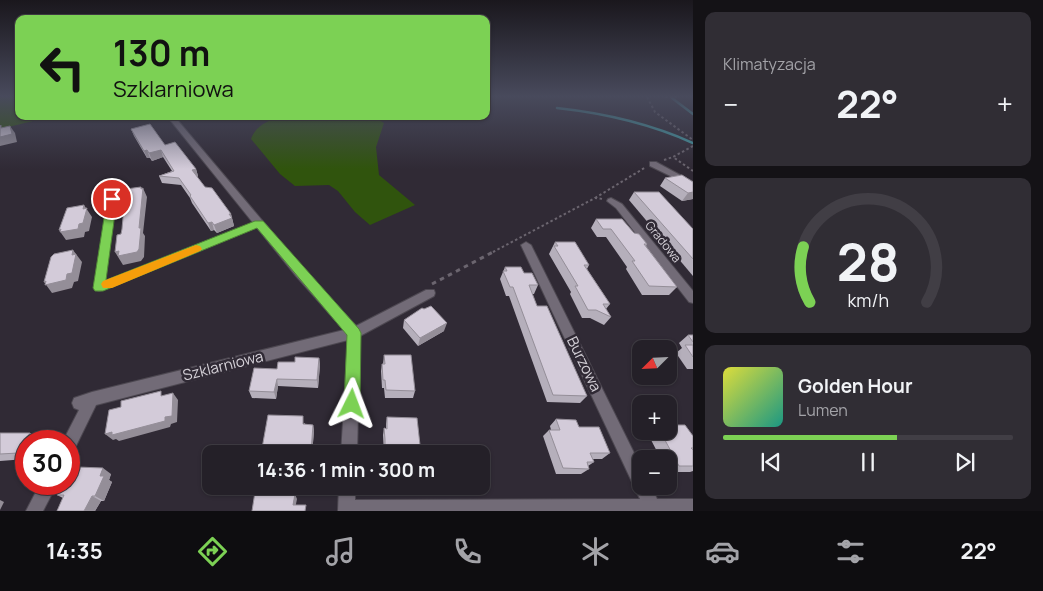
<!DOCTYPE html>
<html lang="pl">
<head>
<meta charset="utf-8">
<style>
  :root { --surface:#242028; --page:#302d34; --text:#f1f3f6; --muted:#a3a3a8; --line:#413e45; --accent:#7cd154 }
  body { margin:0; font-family:Manrope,sans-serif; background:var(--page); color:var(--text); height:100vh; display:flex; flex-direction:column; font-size:19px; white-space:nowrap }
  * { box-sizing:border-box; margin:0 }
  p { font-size:16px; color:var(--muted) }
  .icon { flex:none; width:28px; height:28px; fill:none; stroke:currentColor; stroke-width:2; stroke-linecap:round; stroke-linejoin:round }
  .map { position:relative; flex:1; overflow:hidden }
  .details { display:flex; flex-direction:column; gap:12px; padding:12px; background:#141216; width:350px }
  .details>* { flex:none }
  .banner { position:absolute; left:15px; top:15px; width:475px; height:105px; border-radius:10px; box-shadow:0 1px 4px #0004,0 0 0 1px var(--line); background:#7cd154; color:#111; overflow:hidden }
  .needle { width:32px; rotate:246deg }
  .controls { position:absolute; left:632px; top:340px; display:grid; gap:10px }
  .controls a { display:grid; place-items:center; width:45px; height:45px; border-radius:10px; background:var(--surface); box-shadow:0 1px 4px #0004,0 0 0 1px var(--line); font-size:25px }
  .speed { position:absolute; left:15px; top:430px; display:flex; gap:10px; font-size:25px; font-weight:700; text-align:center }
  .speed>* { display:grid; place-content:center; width:65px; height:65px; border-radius:50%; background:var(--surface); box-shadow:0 1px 4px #0004,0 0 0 1px var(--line); line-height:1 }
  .speed .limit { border:8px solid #d22; background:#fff; color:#111 }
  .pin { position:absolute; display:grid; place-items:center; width:42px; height:42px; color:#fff; margin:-21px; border:2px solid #fff; border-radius:50%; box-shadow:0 1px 5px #0007 }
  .me { position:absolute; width:55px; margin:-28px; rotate:3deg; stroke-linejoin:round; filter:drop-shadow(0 0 4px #0008) }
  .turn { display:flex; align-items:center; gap:18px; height:105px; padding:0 15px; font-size:22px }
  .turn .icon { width:65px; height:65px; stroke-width:2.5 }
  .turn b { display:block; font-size:35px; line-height:42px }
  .big { font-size:38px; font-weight:700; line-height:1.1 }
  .details .widget { flex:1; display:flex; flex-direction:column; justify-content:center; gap:8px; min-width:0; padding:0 18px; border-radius:10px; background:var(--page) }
  .details .dial { align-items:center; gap:0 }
  .dial svg { height:130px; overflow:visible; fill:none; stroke:var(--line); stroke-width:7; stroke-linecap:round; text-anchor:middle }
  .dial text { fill:var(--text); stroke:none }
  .song { display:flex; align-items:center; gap:15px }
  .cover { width:60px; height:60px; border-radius:8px; background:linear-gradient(135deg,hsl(60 70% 55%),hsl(170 70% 35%)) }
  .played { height:5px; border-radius:2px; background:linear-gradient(90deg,var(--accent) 60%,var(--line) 60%) }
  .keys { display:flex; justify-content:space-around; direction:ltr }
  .heat { display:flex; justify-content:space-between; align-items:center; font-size:28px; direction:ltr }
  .trip { position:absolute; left:202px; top:445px; width:288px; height:50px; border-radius:10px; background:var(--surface); box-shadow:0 1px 4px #0004,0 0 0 1px var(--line); font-weight:700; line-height:50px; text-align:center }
  .tabs { display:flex; height:80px; justify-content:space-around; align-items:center; background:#0e0d10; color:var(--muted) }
  .tabs .icon { width:35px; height:35px }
  .tabs .current { color:var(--accent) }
  .tabs b { font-size:22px; color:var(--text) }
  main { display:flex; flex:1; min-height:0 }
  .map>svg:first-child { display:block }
</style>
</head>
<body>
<main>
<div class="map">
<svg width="693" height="511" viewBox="0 0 693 511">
  <rect width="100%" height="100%" fill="#302a35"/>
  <g fill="#30540d">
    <polygon points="0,97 19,97 19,116 54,116 0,129"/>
    <path d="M 283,116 L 372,116 L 384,123 L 376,147 L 379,175 L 415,205 L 370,225 L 355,212 L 338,191 L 329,185 L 295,186 L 280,174 L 251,139 C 256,125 269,120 283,116 Z"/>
  </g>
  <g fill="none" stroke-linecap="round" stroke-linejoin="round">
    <g stroke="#4398a1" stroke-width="2.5">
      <polyline points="672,98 693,114"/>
      <path d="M 557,108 C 603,113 651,124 693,143"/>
    </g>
    <defs>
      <g id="lane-far1">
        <polyline points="104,252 112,199"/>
        <polyline points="188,252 259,223"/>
      </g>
      <polyline id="lane" points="104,251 99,288 191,251"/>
      <g id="street">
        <polygon points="167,116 174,116 304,270 356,326 426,290 434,290 435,293 434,296 360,336 357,454 341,454 348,340 96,405 74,450 69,452 69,441 63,441 79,410 74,408 72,403 74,398 92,392 344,330 296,276"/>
        <polygon points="650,162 656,162 693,182 693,187 650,166"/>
        <polygon points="611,198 622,204 693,291 693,303 689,302 616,208 607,201 608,199"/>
        <polygon points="526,242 531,245 641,467 641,486 651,486 657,499 693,499 693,511 338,511 339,486 355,486 355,500 640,499 521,245"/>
        <polygon points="40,484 57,484 43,511 26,511"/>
      </g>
    </defs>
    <use href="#lane-far1" stroke="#4d4851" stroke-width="6"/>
    <use href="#lane" stroke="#4d4851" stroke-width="8"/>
    <use href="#street" stroke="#4d4851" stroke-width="2"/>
    <g stroke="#6b656f" stroke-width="2" stroke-dasharray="2.5 2.5" stroke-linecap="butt">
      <polyline points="647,97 655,112 693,140"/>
      <polyline points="665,97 677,97"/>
      <polyline points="693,146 673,157 693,171"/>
      <polyline points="664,160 673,157"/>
      <polyline points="595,198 646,167"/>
      <polyline points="493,252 595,198 603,199"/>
    </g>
    <polyline stroke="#6b656f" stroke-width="3" stroke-dasharray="4.5 4.5" stroke-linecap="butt" points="432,284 495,251"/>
    <use href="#lane-far1" stroke="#726b77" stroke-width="4.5"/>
    <use href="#lane" stroke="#726b77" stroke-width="5.5"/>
    <use href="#street" fill="#726b77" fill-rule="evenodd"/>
  </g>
  <g fill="#b5afbb">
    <polygon points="131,129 165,145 196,169 198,176 197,177 205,187 231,214 234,226 217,233 214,230 211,231 192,203 190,198 181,185 162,183 159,176 172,171 163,157 152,161 150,158 147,158 134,136"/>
    <polygon points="682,175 693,199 682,201 660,186 665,178"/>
    <polygon points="634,192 693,229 693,276 629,200"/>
    <polygon points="596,219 634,233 647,244 646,246 677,287 669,295 642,295 626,269 627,267 606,237 597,237 591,228"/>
    <polygon points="555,242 589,265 587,269 610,304 606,309 611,317 604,325 590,318 582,318 570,294 571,292 549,254"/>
    <polygon points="505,267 524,273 538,285 534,294 532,294 537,306 587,396 580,403 547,402 509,296 506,296 500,279"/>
    <polygon points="404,320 444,331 418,346 403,328"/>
    <polygon points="688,335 693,335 693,369 687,369 676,353 682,348 679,343"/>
    <polygon points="384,355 415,391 413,398 385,398 384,388 382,388 381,371 382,364 383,364"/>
    <polygon points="319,358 320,365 318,388 278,386 276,399 252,398 249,391 277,369 295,362"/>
    <polygon points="387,417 421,454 384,454 383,435 384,428 386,428 386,424"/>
    <polygon points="556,419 579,427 610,453 602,459 593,459 594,462 588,466 589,469 581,474 556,474 543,436 549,430 551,430 550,426"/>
    <polygon points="641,422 641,431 669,431 676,425 693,436 693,471 690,472 669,472 669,459 661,459 650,438 644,437 637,425"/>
    <polygon points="305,423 305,424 313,425 314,431 312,454 261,454"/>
    <polygon points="0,433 30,433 40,440 39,441 26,441 26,459 0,461"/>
    <polygon points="111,474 109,480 112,482 104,501 101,501 95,511 57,511 63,498 57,495 71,482"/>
  </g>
  <g fill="#948e98">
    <polygon points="10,126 15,133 17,142 0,146 0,137"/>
    <polygon points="147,150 150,158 147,158 144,151"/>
    <polygon points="161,150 163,157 152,161 149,153"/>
    <polygon points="196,169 198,176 195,178 192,170"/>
    <polygon points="141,187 143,190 143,188 147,197 143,233 145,236 144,257 141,261 123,265 115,252 141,189"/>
    <polygon points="693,192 693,199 682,201 688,193"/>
    <polygon points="84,205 92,217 89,231 85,232 84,237 66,240 59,230 61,229 83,209"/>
    <polygon points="124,206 125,215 120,207"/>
    <polygon points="229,214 231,214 234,226 217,233 214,225"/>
    <polygon points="212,222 214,230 211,231 208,223"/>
    <polygon points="73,250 82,262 78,281 74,282 72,288 52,293 44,282 67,274"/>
    <polygon points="447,323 444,331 418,346 420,338"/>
    <polygon points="319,358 320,365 318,388 317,380"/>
    <polygon points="277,379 278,386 276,399 274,392"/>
    <polygon points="173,393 178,400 177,422 171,424 170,427 119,441 116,439 113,440 105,434 165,417"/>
    <polygon points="313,425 314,431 312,454 311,454"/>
    <polygon points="30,433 40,440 39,441 26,441 26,457 18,453"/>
    <polygon points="103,468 111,474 109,480 112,482 104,501 95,496 100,476"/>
    <polygon points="295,494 297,499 295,509 293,505"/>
    <polygon points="92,496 101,501 95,511 84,511"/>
    <polygon points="0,500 4,502 0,510"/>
  </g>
  <g fill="#d3cbd9" stroke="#948e98">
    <polygon points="150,124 165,145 175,142 196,169 192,170 205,187 212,188 231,214 229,214 232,218 214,225 212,222 208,223 190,196 191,195 179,178 159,176 174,171 161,150 149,153 147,150 144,151 131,129"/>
    <polygon points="1,125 1,128 10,126 12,134 0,137 0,126"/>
    <polygon points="682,175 693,182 693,192 688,193 665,178"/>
    <polygon points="141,187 141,189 143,188 139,228 141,228 139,249 137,252 118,256 119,251 115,252 117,235 121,234 122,229 124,206 120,207 122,194 126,193 126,189"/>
    <polygon points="634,192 659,192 693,229 693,259"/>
    <polygon points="84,205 83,209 87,208 83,223 79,224 78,229 60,232 61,229 59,230 67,208"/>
    <polygon points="596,219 622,219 634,233 639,234 647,244 644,244 677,287 649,286 632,261 635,261 611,229 603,229"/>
    <polygon points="555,242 575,242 589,265 584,265 610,304 603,304 611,317 596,310 588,310 575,286 578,286 554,246 558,246"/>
    <polygon points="73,250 72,255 76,254 72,273 67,274 66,280 45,285 46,281 44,282 51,257 54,254"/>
    <polygon points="505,267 521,267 524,273 532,273 538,285 529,285 537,306 547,306 587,396 553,395 513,287 510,287 503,271 507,271"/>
    <polygon points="431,306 447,323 420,338 404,320 422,308 424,309"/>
    <polygon points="688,335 693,335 693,342"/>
    <polygon points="685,345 693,345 693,357"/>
    <polygon points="384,355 411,355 415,391 386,390 385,380 383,380 382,364 385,364"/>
    <polygon points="295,357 319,358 317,380 277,379 274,392 249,391 254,368 277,369 278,362 295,362"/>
    <polygon points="161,391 161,396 173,393 172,416 165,417 165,421 112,435 112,432 105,434 109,410 121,407 121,401"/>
    <polygon points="268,415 303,416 303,424 313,425 311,452 300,452 299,454 261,454"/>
    <polygon points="387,417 417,418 421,454 389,454 388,450 385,450 385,439 384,428 387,429"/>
    <polygon points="669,418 672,418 676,425 685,425 693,436 693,448 691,448 693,450 693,466 679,466 660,431 669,431"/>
    <polygon points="556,419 576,420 579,427 599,427 610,453 590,453 594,462 587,462 589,469 563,468 549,430 560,430"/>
    <polygon points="0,433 30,433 18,453 0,454"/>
    <polygon points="77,467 103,468 100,476 104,476 95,496 92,496 84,511 57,511 64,495 57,495 63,484 69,484 69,481 71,482"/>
    <polygon points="255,492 295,494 293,505 306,505 305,511 252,511"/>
  </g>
  <linearGradient id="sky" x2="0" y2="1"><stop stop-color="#1a171d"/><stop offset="0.57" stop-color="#484a5c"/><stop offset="1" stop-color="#484a5c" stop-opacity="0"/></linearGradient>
  <rect width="693" height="169" fill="url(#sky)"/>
  <polygon fill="#7cd154" stroke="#518837" points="112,196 117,199 106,280 255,221 263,221 359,329 361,333 360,404 357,410 352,412 346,410 344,404 347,335 257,228 103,291 95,291 93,288 107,199"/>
  <polygon fill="#f59e0b" points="196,245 200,246 202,249 200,251 112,288 103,288 101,284 103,281"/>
  <g text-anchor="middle" stroke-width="5" stroke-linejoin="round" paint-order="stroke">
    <g font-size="12" fill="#d5d1d8" stroke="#302a35">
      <text transform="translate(663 242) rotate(51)" y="4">Gradowa</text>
    </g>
    <g font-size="15" fill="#d5d1d8" stroke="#302a35">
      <text transform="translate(584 364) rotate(64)" y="5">Burzowa</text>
      <text transform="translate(223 366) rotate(-14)" y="5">Szklarniowa</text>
    </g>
  </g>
</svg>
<div class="controls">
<a><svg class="needle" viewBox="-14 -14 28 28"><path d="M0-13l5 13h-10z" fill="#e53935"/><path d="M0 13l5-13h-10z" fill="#a3a3a8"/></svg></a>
<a>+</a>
<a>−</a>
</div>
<div class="speed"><div class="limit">30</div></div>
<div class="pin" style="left:112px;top:199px;background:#d93025"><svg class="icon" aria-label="arrive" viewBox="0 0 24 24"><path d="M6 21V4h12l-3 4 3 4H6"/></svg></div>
<svg class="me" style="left:352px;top:404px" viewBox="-20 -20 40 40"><path d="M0-17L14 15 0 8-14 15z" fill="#7cd154" stroke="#fff" stroke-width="4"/></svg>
<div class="trip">14:36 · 1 min · 300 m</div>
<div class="banner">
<div class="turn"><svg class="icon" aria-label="left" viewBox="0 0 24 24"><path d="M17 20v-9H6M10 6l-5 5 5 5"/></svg><div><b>130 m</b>Szklarniowa</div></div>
</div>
</div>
<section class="details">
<div class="widget"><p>Klimatyzacja</p>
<div class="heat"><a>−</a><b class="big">22°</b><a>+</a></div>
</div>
<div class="widget dial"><svg viewBox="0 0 100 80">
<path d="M14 69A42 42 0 1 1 86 69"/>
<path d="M14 69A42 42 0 0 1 10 35" stroke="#7cd154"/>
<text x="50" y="56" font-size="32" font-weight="700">28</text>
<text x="50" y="72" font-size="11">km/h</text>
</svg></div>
<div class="widget">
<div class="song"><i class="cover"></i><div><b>Golden Hour</b><p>Lumen</p></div></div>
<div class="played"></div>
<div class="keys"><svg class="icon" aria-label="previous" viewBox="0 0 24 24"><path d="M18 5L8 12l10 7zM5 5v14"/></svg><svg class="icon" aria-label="pause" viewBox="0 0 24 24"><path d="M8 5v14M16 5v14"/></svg><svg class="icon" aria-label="next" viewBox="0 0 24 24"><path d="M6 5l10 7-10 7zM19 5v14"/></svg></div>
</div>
</section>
</main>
<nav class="tabs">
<b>14:35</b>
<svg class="icon current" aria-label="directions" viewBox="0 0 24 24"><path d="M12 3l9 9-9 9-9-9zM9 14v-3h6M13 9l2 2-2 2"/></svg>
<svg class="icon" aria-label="music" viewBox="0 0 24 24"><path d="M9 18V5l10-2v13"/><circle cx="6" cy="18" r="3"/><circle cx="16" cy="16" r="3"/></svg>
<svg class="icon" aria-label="phone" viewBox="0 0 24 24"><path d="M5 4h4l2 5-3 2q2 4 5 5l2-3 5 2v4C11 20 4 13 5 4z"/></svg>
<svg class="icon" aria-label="climate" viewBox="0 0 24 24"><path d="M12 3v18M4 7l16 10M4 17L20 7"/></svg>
<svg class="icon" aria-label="car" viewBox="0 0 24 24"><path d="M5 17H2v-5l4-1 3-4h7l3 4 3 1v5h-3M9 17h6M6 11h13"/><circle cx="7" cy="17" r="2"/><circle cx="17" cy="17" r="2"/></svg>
<svg class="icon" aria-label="filters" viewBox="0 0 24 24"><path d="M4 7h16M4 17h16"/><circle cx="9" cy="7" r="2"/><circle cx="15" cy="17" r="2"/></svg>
<b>22°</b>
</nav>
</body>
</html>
